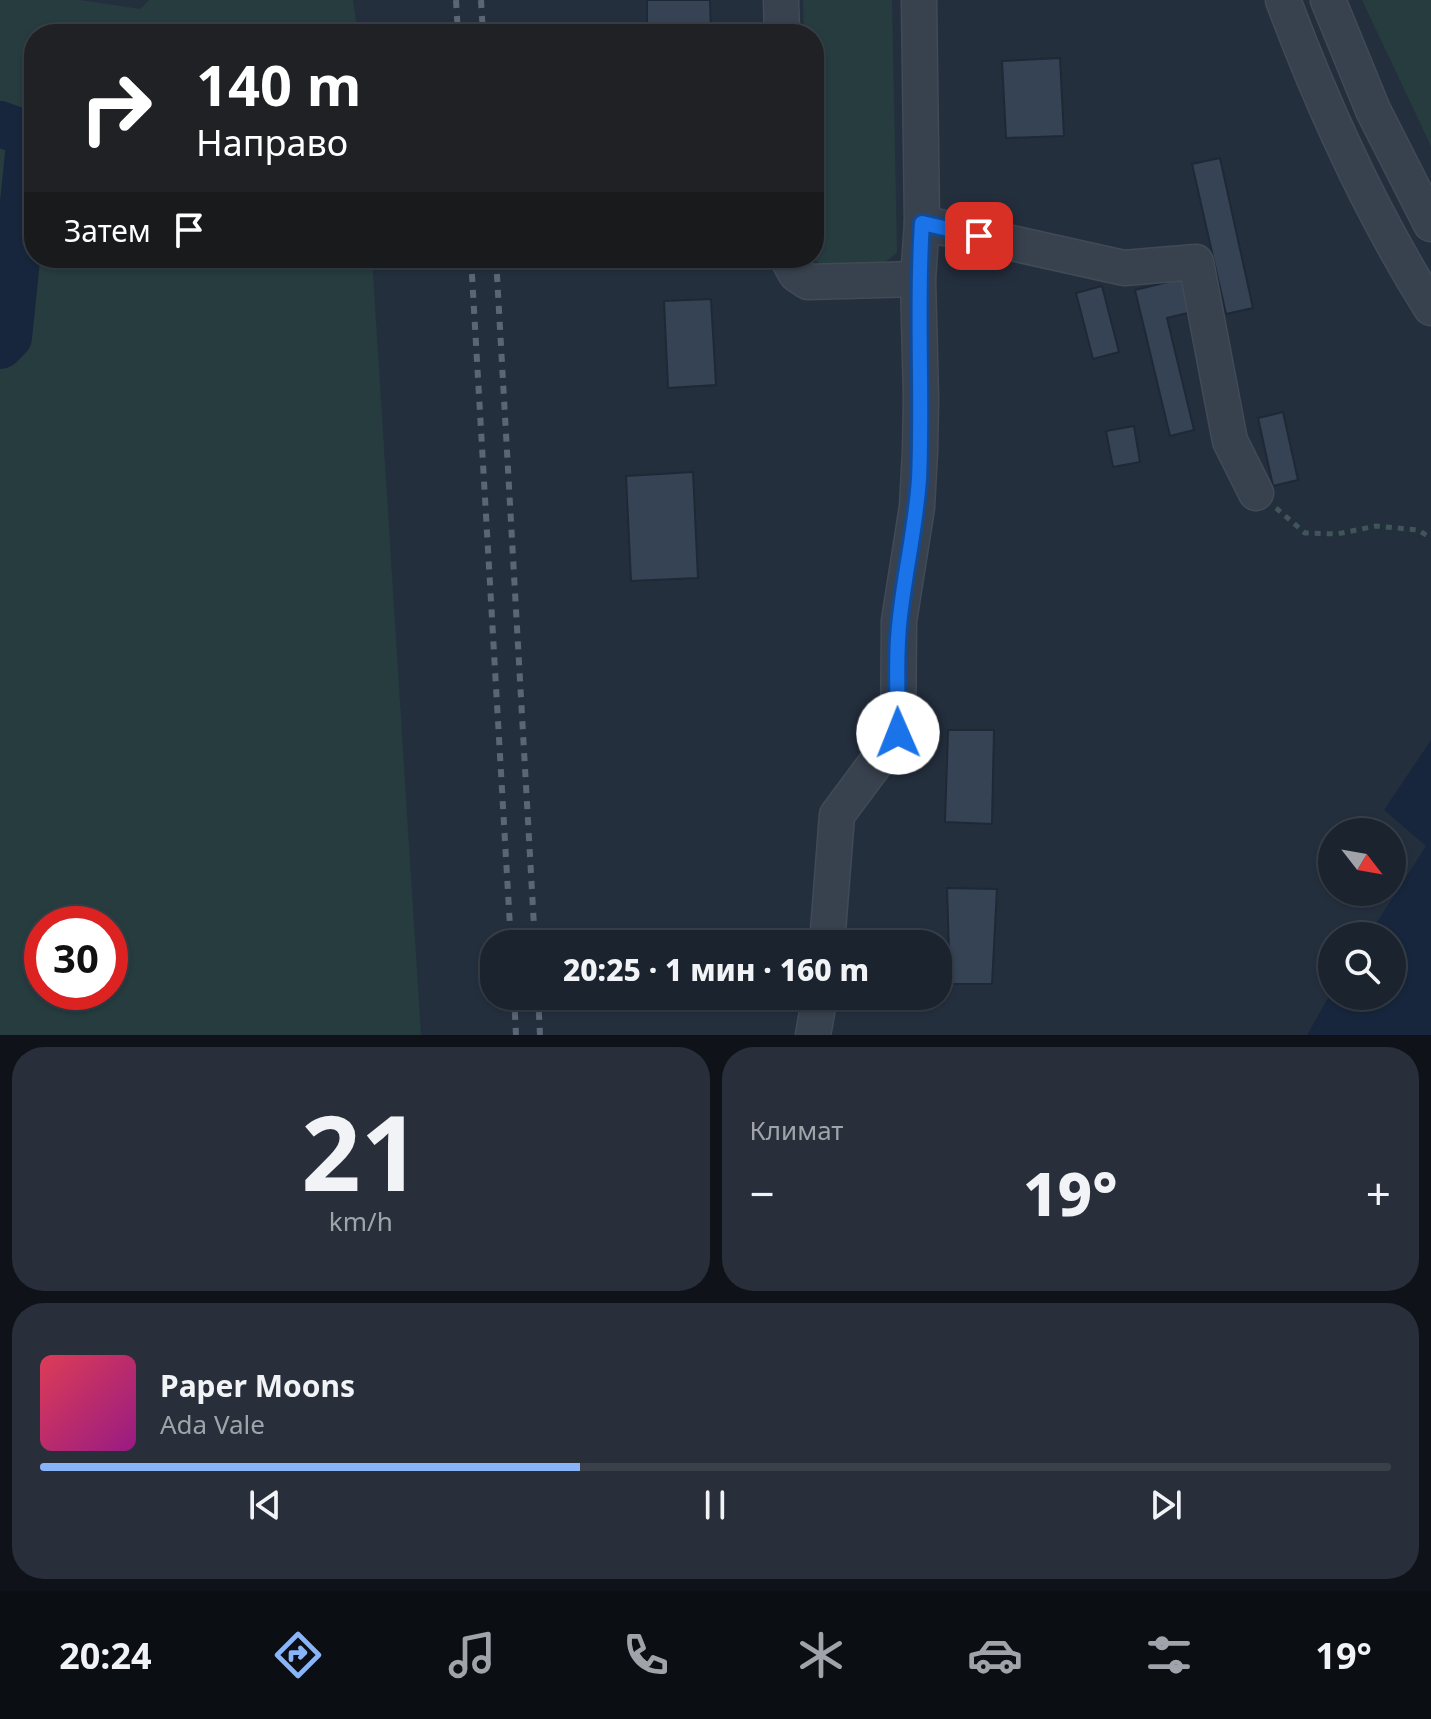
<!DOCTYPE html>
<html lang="ru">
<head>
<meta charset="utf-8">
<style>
  :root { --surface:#1b232e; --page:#282f3a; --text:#f1f3f6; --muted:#a0a4aa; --line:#39404a; --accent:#8ab4f8 }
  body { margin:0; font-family:"Noto Sans",sans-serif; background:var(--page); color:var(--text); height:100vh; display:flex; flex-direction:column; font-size:30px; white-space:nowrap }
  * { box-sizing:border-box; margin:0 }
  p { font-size:26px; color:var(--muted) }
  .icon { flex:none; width:44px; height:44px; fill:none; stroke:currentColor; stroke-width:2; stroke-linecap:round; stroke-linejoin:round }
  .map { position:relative; height:1035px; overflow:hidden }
  .panel { display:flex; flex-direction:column; gap:12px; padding:12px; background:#0f1319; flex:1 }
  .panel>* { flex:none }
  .hud { position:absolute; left:24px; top:24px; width:800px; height:244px; border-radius:32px; box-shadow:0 2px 6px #0004,0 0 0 2px var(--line); background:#202124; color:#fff; overflow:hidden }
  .needle { width:52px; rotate:121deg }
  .tools { position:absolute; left:1318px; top:818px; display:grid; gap:16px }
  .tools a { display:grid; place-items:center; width:88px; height:88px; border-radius:50%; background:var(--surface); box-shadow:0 2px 6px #0004,0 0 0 2px var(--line); font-size:40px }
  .speed { position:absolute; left:24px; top:906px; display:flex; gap:16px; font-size:40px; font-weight:700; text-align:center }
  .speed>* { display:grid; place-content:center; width:104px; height:104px; border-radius:50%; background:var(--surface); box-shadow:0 2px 6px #0004,0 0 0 2px var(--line); line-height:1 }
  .speed .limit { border:12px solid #d22; background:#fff; color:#111 }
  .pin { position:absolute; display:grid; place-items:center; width:68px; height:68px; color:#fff; margin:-34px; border-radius:16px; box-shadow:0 4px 12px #0006 }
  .me { position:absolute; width:88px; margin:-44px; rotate:359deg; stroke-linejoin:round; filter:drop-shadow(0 0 6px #0008) }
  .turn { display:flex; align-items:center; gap:28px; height:168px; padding:0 40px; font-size:36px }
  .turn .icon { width:104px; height:104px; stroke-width:2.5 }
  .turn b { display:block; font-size:56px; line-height:68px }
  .then { display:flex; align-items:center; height:76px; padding:0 40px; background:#0003; gap:16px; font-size:30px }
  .big { font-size:60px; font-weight:800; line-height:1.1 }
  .panel .widget { flex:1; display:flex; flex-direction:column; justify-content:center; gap:12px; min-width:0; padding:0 28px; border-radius:32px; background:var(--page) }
  .panel .dial { align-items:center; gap:0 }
  .dial b { font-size:104px; line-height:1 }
  .song { display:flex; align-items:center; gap:24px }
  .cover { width:96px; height:96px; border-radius:12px; background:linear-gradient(135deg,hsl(350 70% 55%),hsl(310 70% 35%)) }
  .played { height:8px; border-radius:4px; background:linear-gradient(90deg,var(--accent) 40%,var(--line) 40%) }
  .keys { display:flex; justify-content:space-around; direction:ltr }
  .heat { display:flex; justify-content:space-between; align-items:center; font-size:44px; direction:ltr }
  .panel .tiles { flex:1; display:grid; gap:12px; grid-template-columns:1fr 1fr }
  .widget:last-child { grid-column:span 2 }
  .trip { position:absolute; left:480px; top:930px; width:472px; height:80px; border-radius:32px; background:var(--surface); box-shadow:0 2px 6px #0004,0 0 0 2px var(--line); font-weight:800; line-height:80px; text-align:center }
  .menu { display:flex; height:128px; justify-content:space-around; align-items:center; background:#0b0e12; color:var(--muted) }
  .menu .icon { width:56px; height:56px }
  .menu .current { color:var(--accent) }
  .menu b { font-size:36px; color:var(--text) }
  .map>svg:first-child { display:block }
</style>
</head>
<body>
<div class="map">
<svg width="1431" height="1035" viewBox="0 0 1431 1035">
  <rect width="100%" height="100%" fill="#242f3e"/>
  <g fill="#263c3f" fill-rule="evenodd">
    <path d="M 0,0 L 80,0 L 140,9 L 149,0 L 353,0 L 358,34 L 34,34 L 34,258 L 372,258 L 421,1035 L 0,1035 ZM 110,924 L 110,992 L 42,992 L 42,924 Z"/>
    <path d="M 803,0 L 892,0 L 897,252 C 881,272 848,266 824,267 L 813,258 L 814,34 L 804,34 Z"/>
    <polygon points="1362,0 1431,0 1431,146"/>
  </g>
  <polygon fill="#17263c" points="1431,740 1431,1035 1307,1035 1332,991 1332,996 1392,996 1392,936 1368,936 1426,846 1384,810"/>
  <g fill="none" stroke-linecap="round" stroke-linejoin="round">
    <polyline stroke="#17263c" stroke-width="46" points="0,124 30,135 9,337 0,346"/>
  </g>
  <g fill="#364354" stroke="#1f2835" stroke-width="2">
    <polygon points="647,0 710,0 711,33 657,34 657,28 647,28"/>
    <polygon points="1060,58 1064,136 1006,138 1002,61"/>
    <polygon points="1220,158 1253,308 1226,314 1192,164"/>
    <polygon points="1188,277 1196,311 1167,318 1194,430 1170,436 1135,290"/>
    <polygon points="1102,286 1119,352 1093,359 1076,293"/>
    <polygon points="711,299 716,385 668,388 664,301"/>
    <polygon points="1283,412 1298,480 1273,486 1258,418"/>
    <polygon points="1134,426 1140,462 1113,467 1106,431"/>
    <polygon points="693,472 698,578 631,581 626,476"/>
    <polygon points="948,730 994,730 992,824 945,822"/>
    <polygon points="947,888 997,889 992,984 950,984"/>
  </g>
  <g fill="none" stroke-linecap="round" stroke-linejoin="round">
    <defs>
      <g id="minor">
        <polyline points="781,0 782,34"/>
        <path d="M 1283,0 C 1323,107 1370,211 1431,308"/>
        <polyline points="1328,0 1373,110 1431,224"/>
        <polyline points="922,223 1124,268 1196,262 1230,441 1256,493"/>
        <polyline points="787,258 796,274 808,282 918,279"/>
        <polyline points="827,944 837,815 898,733 899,621 917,507 920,452 921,398 918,279 922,223 919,0"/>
        <polyline points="813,1035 820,996"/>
      </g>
    </defs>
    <use href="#minor" stroke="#414a57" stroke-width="37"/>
    <polyline stroke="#3f5557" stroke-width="5" stroke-dasharray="6 6" stroke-linecap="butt" points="1276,508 1305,533 1337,534 1376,526 1418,530 1431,538"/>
    <use href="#minor" stroke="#38414e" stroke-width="34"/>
    <g stroke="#5a6575" stroke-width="6" stroke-dasharray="8 8" stroke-linecap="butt">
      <polyline points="456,0 458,34"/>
      <polyline points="481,0 483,34"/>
      <polyline points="471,258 511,944"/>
      <polyline points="496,258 535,944"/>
      <polyline points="514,996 516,1035"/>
      <polyline points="538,996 540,1035"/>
    </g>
  </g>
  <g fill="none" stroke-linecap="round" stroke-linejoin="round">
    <defs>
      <path id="route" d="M 898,733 C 898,695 895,656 900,617 C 905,571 916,525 919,479 C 923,393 916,308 922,223 L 979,236"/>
    </defs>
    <use href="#route" stroke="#114b97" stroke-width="20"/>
    <use href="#route" stroke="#1a73e8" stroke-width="14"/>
  </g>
</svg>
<div class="tools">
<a><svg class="needle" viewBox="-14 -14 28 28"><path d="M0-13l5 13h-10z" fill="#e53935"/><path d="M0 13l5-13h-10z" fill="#a0a4aa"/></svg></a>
<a><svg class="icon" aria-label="search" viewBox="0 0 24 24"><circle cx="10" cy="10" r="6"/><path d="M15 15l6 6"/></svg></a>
</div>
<div class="speed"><div class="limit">30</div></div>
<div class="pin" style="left:979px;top:236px;background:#d93025"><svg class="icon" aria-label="arrive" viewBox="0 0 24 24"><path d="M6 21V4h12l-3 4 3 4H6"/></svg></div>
<svg class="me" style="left:898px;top:733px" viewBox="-20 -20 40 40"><circle r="19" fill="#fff"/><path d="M0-13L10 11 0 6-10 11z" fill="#1a73e8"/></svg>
<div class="trip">20:25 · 1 мин · 160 m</div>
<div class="hud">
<div class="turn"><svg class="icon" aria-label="right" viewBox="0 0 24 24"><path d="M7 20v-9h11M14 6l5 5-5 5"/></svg><div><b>140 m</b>Направо</div></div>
<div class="then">Затем<svg class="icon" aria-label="arrive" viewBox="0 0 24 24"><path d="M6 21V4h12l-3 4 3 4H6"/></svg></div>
</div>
</div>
<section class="panel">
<div class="tiles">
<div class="widget dial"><b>21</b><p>km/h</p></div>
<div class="widget"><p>Климат</p>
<div class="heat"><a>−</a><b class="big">19°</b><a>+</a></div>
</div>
<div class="widget">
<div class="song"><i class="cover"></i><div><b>Paper Moons</b><p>Ada Vale</p></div></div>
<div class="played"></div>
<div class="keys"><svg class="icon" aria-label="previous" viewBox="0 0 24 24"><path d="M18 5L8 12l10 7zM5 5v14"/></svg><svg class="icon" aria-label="pause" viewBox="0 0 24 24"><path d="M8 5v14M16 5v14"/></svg><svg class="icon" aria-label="next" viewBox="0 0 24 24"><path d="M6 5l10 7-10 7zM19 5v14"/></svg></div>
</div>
</div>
</section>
<nav class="menu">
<b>20:24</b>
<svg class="icon current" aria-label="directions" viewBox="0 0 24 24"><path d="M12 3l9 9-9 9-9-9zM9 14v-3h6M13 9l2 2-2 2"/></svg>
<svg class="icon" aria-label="music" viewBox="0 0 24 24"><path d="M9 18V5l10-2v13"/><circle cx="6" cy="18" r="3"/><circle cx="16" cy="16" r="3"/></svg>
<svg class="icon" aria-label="phone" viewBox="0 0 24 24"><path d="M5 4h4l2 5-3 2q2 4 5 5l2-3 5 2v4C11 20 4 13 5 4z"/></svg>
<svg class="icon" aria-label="climate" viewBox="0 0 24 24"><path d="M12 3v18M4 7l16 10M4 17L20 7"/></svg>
<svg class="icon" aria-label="car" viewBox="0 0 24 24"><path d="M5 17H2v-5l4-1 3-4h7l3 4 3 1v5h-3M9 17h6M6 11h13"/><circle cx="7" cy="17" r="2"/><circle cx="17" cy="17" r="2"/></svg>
<svg class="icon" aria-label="filters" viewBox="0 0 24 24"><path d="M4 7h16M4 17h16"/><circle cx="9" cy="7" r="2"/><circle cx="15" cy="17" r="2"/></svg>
<b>19°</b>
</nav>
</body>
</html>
